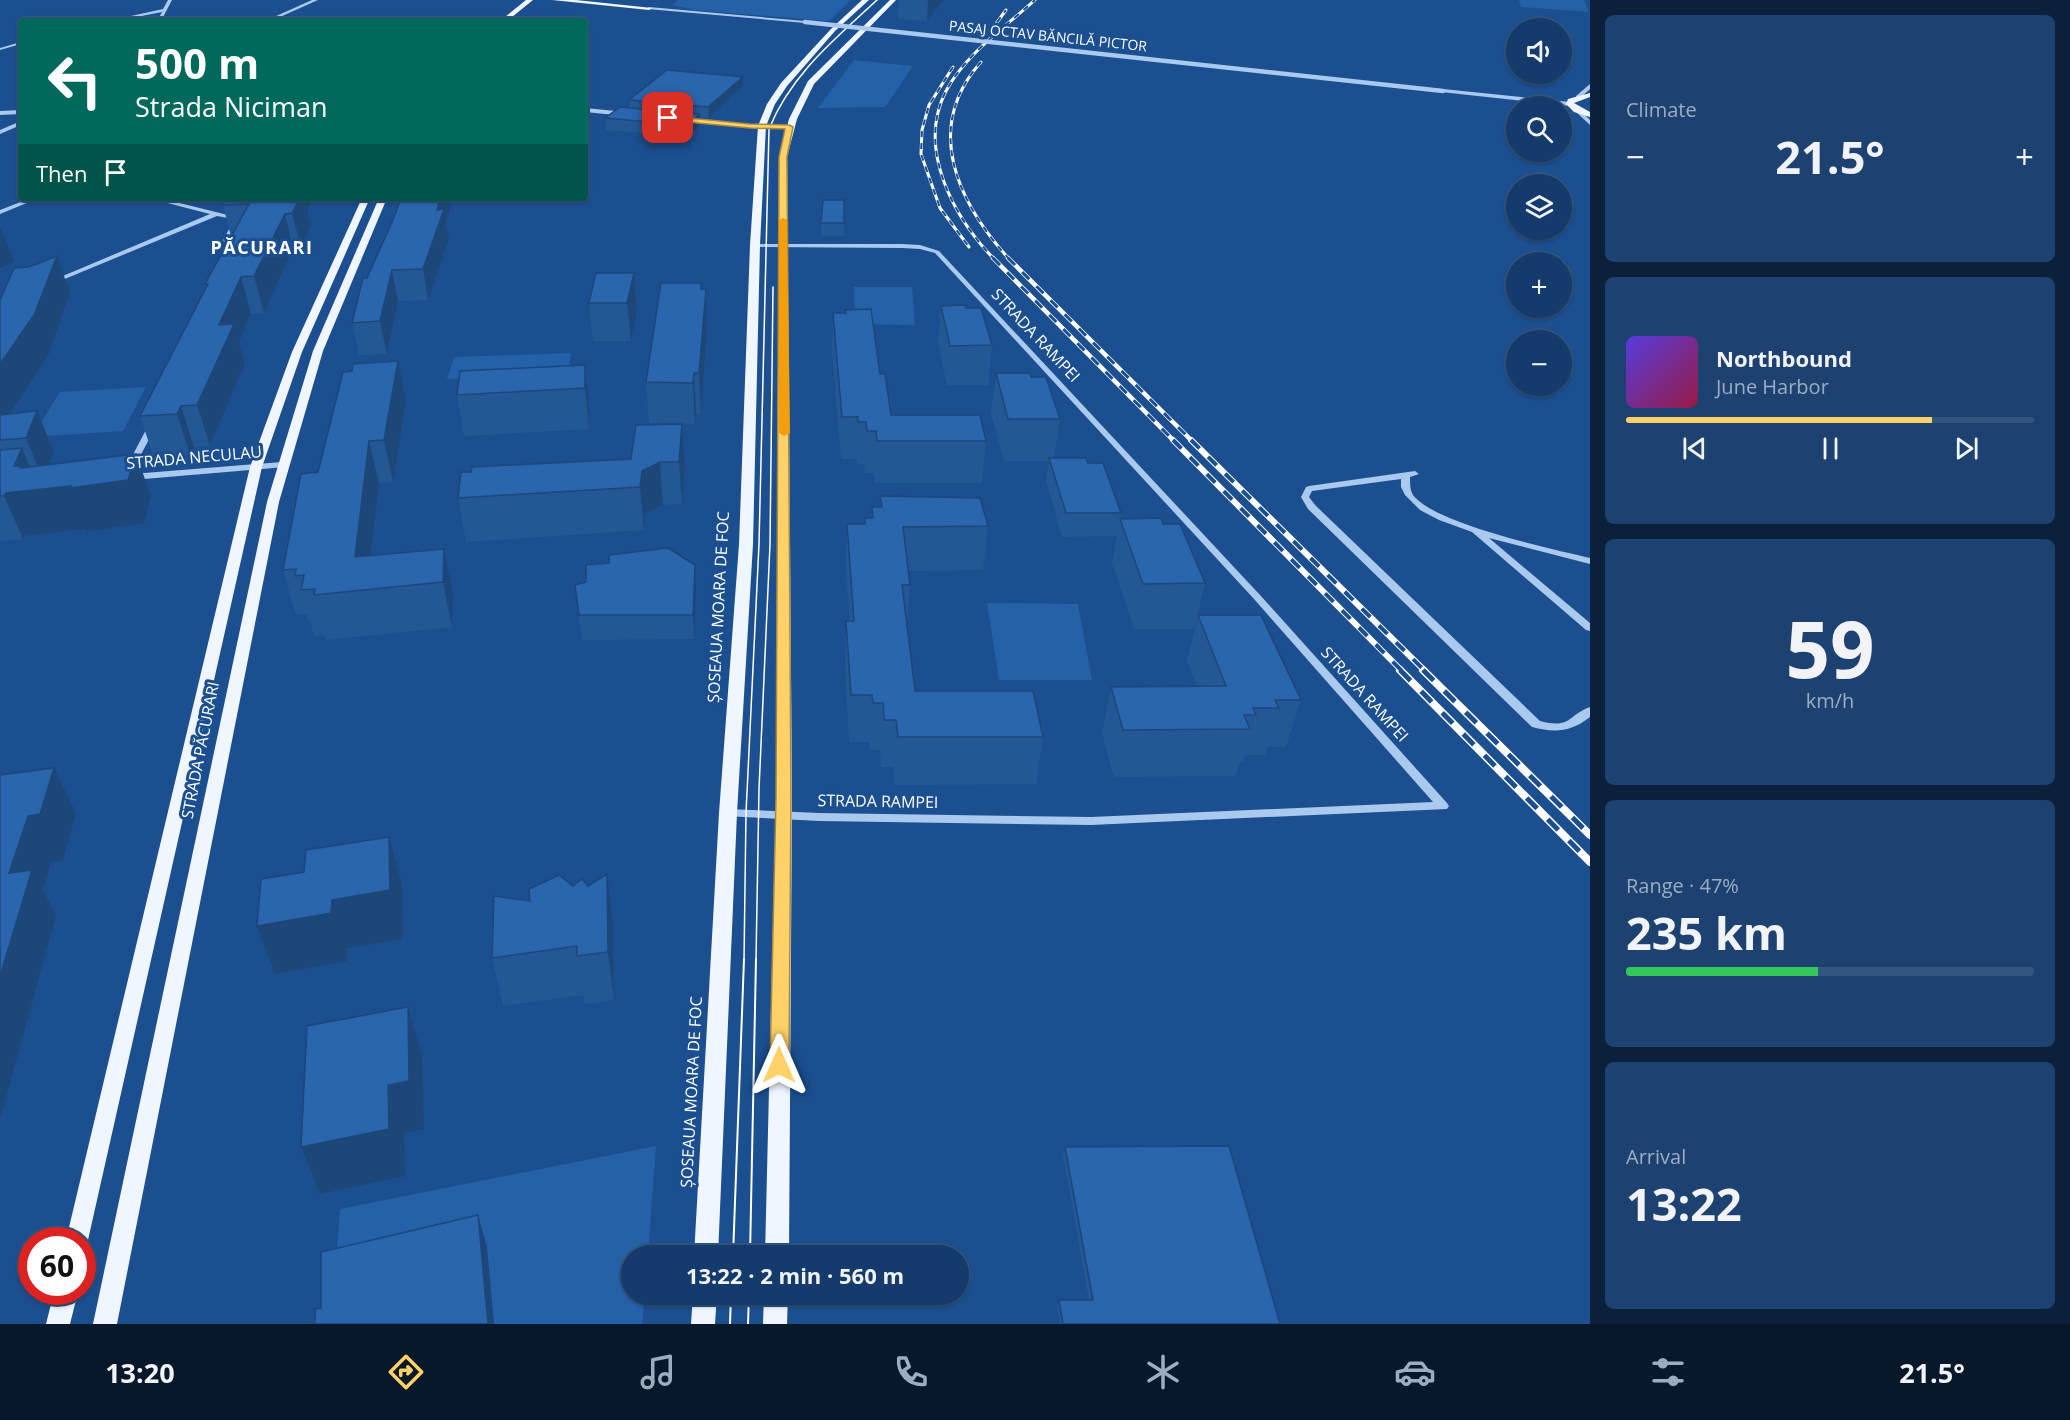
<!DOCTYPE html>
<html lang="en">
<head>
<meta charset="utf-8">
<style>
  :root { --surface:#143b6b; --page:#1d4271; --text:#f1f3f6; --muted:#9dadc1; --line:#33557e; --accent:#ffd166 }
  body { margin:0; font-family:"Open Sans",sans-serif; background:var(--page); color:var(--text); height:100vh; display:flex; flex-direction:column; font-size:22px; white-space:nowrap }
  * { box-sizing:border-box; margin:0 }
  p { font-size:20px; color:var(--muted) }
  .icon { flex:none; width:33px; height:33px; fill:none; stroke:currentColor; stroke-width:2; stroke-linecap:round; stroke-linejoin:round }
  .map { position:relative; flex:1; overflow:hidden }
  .side { display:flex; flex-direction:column; gap:15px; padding:15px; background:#0b203b; width:480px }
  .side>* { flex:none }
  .top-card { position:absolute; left:18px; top:18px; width:570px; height:183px; border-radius:6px; box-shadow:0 2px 4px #0004,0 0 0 2px var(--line); background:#00695c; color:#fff; overflow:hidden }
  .tools { position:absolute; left:1506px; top:18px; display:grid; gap:12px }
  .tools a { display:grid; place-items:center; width:66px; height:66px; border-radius:50%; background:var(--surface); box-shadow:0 2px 4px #0004,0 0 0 2px var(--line); font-size:30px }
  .speed { position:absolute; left:18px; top:1227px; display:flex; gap:12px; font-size:30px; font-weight:700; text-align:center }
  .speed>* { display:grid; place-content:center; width:78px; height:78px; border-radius:50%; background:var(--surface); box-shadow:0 2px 4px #0004,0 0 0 2px var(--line); line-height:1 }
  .speed .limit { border:9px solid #d22; background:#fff; color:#111 }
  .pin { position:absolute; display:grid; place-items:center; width:51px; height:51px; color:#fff; margin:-26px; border-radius:12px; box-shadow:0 3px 9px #0006 }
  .me { position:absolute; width:66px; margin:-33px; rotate:0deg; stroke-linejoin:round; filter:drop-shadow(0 0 4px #0008) }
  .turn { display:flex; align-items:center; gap:21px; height:126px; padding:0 18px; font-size:27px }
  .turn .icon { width:78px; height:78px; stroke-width:2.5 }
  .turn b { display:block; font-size:42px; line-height:51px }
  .then { display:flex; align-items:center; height:57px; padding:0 18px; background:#0003; gap:12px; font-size:22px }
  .big { font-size:45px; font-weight:700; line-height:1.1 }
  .side .widget { flex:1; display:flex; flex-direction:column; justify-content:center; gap:9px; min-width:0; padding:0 21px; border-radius:9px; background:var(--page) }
  .side .dial { align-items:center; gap:0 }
  .dial b { font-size:78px; line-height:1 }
  .song { display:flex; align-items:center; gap:18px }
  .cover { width:72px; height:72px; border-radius:9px; background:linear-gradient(135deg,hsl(250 70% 55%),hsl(340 70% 35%)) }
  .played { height:6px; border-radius:3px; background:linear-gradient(90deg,var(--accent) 75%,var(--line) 75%) }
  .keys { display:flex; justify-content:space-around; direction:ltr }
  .heat { display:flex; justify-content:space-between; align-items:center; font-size:33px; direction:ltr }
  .charge { height:9px; border-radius:4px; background:linear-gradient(90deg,#34c759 47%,var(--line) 0) }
  .trip { position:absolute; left:621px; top:1245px; width:348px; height:60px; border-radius:30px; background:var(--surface); box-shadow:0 2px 4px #0004,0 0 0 2px var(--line); font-weight:700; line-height:60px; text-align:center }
  .dock { display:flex; height:96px; justify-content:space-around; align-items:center; background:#08182b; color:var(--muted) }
  .dock .icon { width:42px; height:42px }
  .dock .on { color:var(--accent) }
  .dock b { font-size:27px; color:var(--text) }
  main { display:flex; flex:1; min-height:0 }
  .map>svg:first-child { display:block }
</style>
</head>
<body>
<main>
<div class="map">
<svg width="1590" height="1324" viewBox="0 0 1590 1324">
  <rect width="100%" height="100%" fill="#1b4f8f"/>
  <g fill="#2461a8">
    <polygon points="678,0 851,0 829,21 695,10 672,5"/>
    <polygon points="1519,0 1584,0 1589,12 1521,7"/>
    <polygon points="854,60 913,66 885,107 818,108"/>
    <polygon points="854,287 912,287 915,325 855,324"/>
    <polygon points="571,353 568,375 447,379 454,357"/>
    <polygon points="146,387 123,431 32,437 60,392"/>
    <polygon points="987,603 1078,604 1092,680 999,680"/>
    <polygon points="656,1146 648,1255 632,1256 632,1294 645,1295 642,1324 331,1324 340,1209"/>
  </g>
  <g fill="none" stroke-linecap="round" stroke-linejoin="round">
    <g fill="#a9c9ee" fill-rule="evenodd">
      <polygon points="168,0 172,0 161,21 157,21 162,12 116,21 108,21 163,9"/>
      <polygon points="312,0 318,0 271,21 265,21"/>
      <polygon points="649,7 805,21 807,22 805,23 647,9"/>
      <polygon points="21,42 21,44 0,50 0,48"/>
      <polygon points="1590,84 1590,89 1580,98 1576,98 1576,96"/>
      <polygon points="1443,89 1570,102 1573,104 1570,106 1441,92"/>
      <polygon points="585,108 626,112 629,114 626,116 585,112"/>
      <polygon points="1575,109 1579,109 1590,120 1590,125 1575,111"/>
      <polygon points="21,110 21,114 0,115 0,111"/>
      <polygon points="687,118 750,124 789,125 792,127 789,129 750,128 685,121"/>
      <polygon points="21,121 21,125 0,134 0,130"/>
      <polygon points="31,198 39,198 0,214 0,210"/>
      <polygon points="148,198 159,198 232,216 238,224 229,240 239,254 234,255 223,240 232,224 228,218 217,216 55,283 51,283 51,281 210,214"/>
      <polygon points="753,244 902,244 920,245 939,251 1260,595 1447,803 1449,806 1447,809 1091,825 819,821 724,816 722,813 724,810 728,809 819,813 1091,817 1433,802 1254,599 935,253 920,249 902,248 755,247 752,245"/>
      <polygon points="150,422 153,422 157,424 135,466 134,468 128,468 127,466"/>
      <polygon points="282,462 285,463 285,467 132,480 128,477 132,474"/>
      <path d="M 1415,471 L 1419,474 L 1410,477 C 1410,483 1410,490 1413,495 C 1435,524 1552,549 1590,558 L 1590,564 L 1489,538 L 1590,623 L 1590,631 L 1586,630 L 1472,532 L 1439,520 L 1420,510 L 1405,495 L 1401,487 L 1401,479 L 1312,491 L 1309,497 L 1315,505 L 1540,721 C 1572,729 1566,716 1590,707 L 1590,717 C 1571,732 1555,733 1532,727 L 1308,509 L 1301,497 L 1306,487 L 1309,486 Z"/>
    </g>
    <g fill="#f0f6ff" fill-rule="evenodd">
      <polygon points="526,0 533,0 507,21 500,21"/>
      <polygon points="552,0 576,0 652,8 649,10"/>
      <polygon points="862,0 869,0 835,31 787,86 775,104 766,126 760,245 753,544 737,813 718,1256 694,1256 719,813 739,544 750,245 758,126 767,104 781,83 831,29"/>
      <polygon points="890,0 896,0 814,84 797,119 787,157 792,798 789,1256 765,1256 776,798 779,157 789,119 808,81"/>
      <polygon points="1590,93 1590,97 1574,103 1590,112 1590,117 1574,112 1566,104 1568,99"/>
      <polygon points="362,198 370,198 302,352 262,467 88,1240 82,1249 82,1240 66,1240 250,467 292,352"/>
      <polygon points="379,198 387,198 323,351 279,502 117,1324 93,1324 267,502 313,351"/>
      <polygon points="54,1292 78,1292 70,1324 46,1324"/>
      <polygon points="693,1294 717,1294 715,1324 691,1324"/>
      <polygon points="764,1294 788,1294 787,1324 763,1324"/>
    </g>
    <g stroke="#fff" stroke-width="1.5">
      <path d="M 744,960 L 746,813 L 759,544 L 769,129 C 791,74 835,39 877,0"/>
      <polyline points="756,960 759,789 770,544 773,287"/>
    </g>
    <g stroke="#fff" stroke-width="2">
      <polyline points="733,1256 744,959"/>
      <polyline points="750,1256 756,959"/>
      <polyline points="730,1324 731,1294"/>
      <polyline points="748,1324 749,1294"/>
    </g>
    <defs>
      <g id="rail-far3">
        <polyline points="990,32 1006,10"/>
        <path d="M 981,62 C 922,128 958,203 1010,260"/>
        <polyline points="953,67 929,105 922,130 921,154 940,208 969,247"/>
        <path d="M 995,260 C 954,218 916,149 946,91 C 965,55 1005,27 1035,0"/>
      </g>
      <g id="rail-far2">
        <polyline points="993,258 1175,442"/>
        <polyline points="1008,258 1193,442"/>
      </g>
      <g id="rail-far1">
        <polyline points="1173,440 1402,671"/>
        <polyline points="1191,440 1425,671"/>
      </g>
      <g id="rail">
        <polyline points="1400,670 1590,862"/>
        <polyline points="1423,670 1590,835"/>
      </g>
    </defs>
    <use href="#rail-far3" stroke="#fff" stroke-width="3"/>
    <use href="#rail-far2" stroke="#fff" stroke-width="4.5"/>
    <use href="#rail-far1" stroke="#fff" stroke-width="6"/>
    <use href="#rail" stroke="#fff" stroke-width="8"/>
    <use href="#rail-far3" stroke="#1b4f8f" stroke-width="2" stroke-dasharray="6" stroke-linecap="butt"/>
    <use href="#rail-far2" stroke="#1b4f8f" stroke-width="3" stroke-dasharray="10" stroke-linecap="butt"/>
    <use href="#rail-far1" stroke="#1b4f8f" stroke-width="4" stroke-dasharray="12" stroke-linecap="butt"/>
    <use href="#rail" stroke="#1b4f8f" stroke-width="5" stroke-dasharray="15" stroke-linecap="butt"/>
    <polyline stroke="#a9c9ee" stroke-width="4.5" points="805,22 1443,91"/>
  </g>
  <g fill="#245895">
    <polygon points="899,0 944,0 927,21 898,19"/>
    <polygon points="743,77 743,86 709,118 700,117 700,125 690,135 683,136 606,130 605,118 630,108 629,100"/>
    <polygon points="227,198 313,198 307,210 311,226 301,248 293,249 264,313 251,314 239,342 245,363 210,446 194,447 190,455 154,458 140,416 206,288 205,284 231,237 223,205"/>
    <polygon points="844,200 844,236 821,236 821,223"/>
    <polygon points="446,223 449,239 428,300 398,301 387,354 359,355 352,323 367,278"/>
    <polygon points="634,273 637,310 631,341 593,341 589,303"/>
    <polygon points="701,283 702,289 706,289 707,327 701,414 696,414 695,424 649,423 646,382"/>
    <polygon points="70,293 49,354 10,414 37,411 54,452 49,465 151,496 144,523 87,532 86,529 24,536 23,539 0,541 0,300"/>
    <polygon points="941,306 992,345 988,385 947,385 938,344"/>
    <polygon points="845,310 880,374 891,415 986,441 982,483 875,483 874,473 865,473 864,464 857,464 857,459 841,459 832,352 833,313 845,313"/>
    <polygon points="585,365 589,405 589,429 464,436 457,395"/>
    <polygon points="352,371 406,401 393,482 379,483 371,556 444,549 453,593 452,627 326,640 325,635 314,636 310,621 308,621 306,614 296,615 283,570 318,472"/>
    <polygon points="996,373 1031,377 1060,419 1054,458 1088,463 1121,513 1120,519 1163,524 1205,583 1194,629 1134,629 1112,563 1117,536 1062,537 1046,481 1049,461 1004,461 991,413"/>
    <polygon points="682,424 685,466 682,504 663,505 645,514 644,530 466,542 458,498 471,472 631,459"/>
    <polygon points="880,496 988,526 983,570 908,571 910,585 907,626 915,691 1043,737 1036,784 895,785 893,767 881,767 880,750 870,750 870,742 849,742 845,667 846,621 850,621 846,568 847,524 865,524 865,518 872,518 872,507 880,507"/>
    <polygon points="575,585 696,589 694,639 582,640"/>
    <polygon points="1198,615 1301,700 1286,747 1267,747 1265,755 1245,755 1243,762 1240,762 1236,776 1114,777 1102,733 1111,687 1197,686 1187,661"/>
    <polygon points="613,922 614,1000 585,1004 583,995 503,1006 492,958"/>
    <polygon points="1065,1147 1280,1324 1060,1324 1057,1308 1059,1300 1089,1300 1063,1155"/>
  </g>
  <g fill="#1d4779">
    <polygon points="928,0 944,0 927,21"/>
    <polygon points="743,77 743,86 709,118 708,107"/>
    <polygon points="700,114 700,125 690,135 683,136 683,125"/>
    <polygon points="292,198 313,198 307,210 311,226 301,248 292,213"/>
    <polygon points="440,198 453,198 446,223 449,239 428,300 423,269"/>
    <polygon points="285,214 293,249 264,313 254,276"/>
    <polygon points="0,227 14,262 0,268"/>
    <polygon points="57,256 70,293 49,354 0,429 0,364"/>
    <polygon points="392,270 398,301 387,354 380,321"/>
    <polygon points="634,273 637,310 631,341 627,303"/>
    <polygon points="241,277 251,314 239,342 245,363 210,446 197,405 219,325"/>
    <polygon points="701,283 703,321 706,289 707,327 701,414 699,373"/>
    <polygon points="398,361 406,401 393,482 384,440"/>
    <polygon points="585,365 589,405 589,429 585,388"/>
    <polygon points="694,373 696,414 695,424 693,383"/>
    <polygon points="181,406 194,447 190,455 177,414"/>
    <polygon points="37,411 54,452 43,480 26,438"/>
    <polygon points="682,424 685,466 682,504 679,462"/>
    <polygon points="369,441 379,483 367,589 355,557"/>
    <polygon points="22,448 39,489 136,454 151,496 144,523 87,532 86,529 24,536 23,539 4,496"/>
    <polygon points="660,462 663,505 645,514 644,530 640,487 642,471"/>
    <polygon points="444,549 453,593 452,627 443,582"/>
    <polygon points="695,565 696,589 694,639 693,615"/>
    <polygon points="54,768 76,813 63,860 51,862 43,890 56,916 0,1119 0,976 9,873 28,816"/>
    <polygon points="389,837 402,885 403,939 347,948 347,961 275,974 257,926 332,900"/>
    <polygon points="607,874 613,922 614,1000 608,952"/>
    <polygon points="408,1007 422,1055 424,1129 404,1133 405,1176 320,1194 301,1147 388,1085"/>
    <polygon points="478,1215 487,1247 494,1324 488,1324"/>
  </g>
  <g fill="#2a66ad" stroke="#1d4779" stroke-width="1.5">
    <polygon points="667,70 743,77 708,107 629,100"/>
    <polygon points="620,107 700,114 690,123 683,125 605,118"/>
    <polygon points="227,198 300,198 292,213 285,214 254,276 241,277 219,325 234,324 197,405 181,406 177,414 140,416 208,284 205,284 249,204 223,205"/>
    <polygon points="401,198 440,198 437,210 444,209 423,269 392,270 380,321 352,323 363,278 367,278 393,220"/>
    <polygon points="823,200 844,200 844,223 821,223"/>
    <polygon points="57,256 34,315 0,364 0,300 14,268 29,267"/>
    <polygon points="596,273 634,273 627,303 589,303"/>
    <polygon points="661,283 701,283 701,289 706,289 699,373 694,373 693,383 646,382"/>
    <polygon points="965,305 966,308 981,308 992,345 950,346 941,306"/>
    <polygon points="871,309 880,374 885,374 891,415 980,415 986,441 877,441 876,431 867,431 866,422 858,422 858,417 842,417 833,313 846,313 845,310"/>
    <polygon points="398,361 384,440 369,441 355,557 444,549 443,582 314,595 315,589 301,590 304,575 295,576 296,569 283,570 301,474 318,472 343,372 352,371 353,364"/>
    <polygon points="585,365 585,388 457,395 460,371"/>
    <polygon points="996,373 1030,373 1031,377 1046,377 1060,419 1008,419"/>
    <polygon points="37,411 26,438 0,440 0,415"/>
    <polygon points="682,424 679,462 660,462 642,471 640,487 458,498 461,472 471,472 472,467 631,459 636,425"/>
    <polygon points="22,448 14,466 21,466 20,468 136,454 128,480 70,488 71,486 6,493 4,496 0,496 0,450"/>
    <polygon points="1049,458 1086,458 1088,463 1103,463 1121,513 1066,513"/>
    <polygon points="880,496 980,498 988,526 903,527 910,585 902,585 915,691 1033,691 1043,737 898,737 896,720 884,720 883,703 873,703 872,695 851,695 846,621 854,621 847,524 865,524 865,518 873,518 872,507 882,507"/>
    <polygon points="1161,518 1163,524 1180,524 1205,583 1143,584 1120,519"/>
    <polygon points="668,548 695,565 693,615 579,615 575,585 586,582 586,565 609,563 609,555"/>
    <polygon points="1198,615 1261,615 1301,700 1275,700 1279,708 1253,708 1256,715 1244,715 1250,729 1123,730 1111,687 1226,686"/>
    <polygon points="54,768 40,814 28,816 9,873 32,870 0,976 0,775"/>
    <polygon points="389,837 390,890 332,900 331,913 257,926 261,879 304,872 306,850"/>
    <polygon points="607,874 608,952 577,956 577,946 492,958 494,896 530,901 529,889 559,875 573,886 582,879 588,886"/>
    <polygon points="408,1007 409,1081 388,1085 389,1129 301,1147 307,1026"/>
    <polygon points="1229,1146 1280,1324 1063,1324 1059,1300 1093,1300 1065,1147"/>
    <polygon points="478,1215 488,1324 315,1324 315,1309 321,1308 321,1252"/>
  </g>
  <polygon fill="#ffd166" stroke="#a68842" stroke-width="1.5" points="668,116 750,124 789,125 793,127 787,157 791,798 789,1065 786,1071 779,1073 773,1071 770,1065 776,798 779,157 785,129 750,128 665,120"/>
  <polygon fill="#f59e0b" points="783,218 787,220 790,433 784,436 779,433 779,220"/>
  <g text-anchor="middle" stroke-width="6" stroke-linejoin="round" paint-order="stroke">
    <g font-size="14" fill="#fff" stroke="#1b4f8f">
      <text transform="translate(1048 36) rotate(6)" y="5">PASAJ OCTAV BĂNCILĂ PICTOR</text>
    </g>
    <g font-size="16" fill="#fff" stroke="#1b4f8f">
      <text transform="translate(1036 335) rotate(47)" y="6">STRADA RAMPEI</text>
      <text transform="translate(194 457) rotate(-5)" y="6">STRADA NECULAU</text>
      <text transform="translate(718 607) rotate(-87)" y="6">ȘOSEAUA MOARA DE FOC</text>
      <text transform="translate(1365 694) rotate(48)" y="6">STRADA RAMPEI</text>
      <text transform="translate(200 750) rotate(-79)" y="6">STRADA PĂCURARI</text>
      <text transform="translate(878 801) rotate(1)" y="6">STRADA RAMPEI</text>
      <text transform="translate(691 1092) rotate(-87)" y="6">ȘOSEAUA MOARA DE FOC</text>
    </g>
    <g font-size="18" font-weight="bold" letter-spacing="1.5" fill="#fff" stroke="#1b4f8f">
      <text x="262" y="254">PĂCURARI</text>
    </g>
  </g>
</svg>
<div class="tools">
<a><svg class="icon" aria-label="sound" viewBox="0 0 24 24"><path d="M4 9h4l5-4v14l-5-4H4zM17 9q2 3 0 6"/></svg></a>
<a><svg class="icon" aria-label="search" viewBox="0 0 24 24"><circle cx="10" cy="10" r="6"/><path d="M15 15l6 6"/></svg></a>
<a><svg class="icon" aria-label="layers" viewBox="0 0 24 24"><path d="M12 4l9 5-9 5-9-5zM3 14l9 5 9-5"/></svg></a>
<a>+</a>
<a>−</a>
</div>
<div class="speed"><div class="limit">60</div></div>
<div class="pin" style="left:668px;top:118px;background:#d93025"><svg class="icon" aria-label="arrive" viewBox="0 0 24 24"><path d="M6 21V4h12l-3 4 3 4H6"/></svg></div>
<svg class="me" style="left:779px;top:1065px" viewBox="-20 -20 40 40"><path d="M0-17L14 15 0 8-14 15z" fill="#ffd166" stroke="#fff" stroke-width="4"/></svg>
<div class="trip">13:22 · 2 min · 560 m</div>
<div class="top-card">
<div class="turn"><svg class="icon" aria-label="left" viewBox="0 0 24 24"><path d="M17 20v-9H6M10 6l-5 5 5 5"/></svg><div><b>500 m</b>Strada Niciman</div></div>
<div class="then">Then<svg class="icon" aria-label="arrive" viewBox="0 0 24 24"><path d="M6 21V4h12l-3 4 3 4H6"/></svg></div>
</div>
</div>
<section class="side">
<div class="widget"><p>Climate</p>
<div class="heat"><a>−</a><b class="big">21.5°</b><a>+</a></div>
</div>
<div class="widget">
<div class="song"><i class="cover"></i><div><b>Northbound</b><p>June Harbor</p></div></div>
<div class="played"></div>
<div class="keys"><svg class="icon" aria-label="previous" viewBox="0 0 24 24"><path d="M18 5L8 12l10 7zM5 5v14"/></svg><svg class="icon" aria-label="pause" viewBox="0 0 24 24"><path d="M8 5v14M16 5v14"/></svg><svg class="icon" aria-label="next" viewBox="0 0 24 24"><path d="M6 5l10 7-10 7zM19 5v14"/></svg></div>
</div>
<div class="widget dial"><b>59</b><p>km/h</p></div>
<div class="widget"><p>Range · 47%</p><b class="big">235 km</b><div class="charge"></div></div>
<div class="widget"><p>Arrival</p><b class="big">13:22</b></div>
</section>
</main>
<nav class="dock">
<b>13:20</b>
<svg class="icon on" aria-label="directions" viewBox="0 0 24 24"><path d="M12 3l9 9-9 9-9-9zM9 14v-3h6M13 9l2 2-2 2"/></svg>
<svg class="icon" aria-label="music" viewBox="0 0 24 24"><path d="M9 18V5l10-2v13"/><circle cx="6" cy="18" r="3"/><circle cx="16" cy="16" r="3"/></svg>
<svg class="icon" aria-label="phone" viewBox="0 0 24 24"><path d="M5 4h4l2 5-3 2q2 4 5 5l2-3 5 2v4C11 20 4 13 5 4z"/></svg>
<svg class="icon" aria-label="climate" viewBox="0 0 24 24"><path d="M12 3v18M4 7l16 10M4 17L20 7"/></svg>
<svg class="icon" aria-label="car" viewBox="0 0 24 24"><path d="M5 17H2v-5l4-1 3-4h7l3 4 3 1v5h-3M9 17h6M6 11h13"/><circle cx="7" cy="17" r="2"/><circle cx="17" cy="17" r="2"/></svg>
<svg class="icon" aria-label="filters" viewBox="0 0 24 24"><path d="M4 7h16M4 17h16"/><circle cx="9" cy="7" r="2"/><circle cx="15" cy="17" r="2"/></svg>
<b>21.5°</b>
</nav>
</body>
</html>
